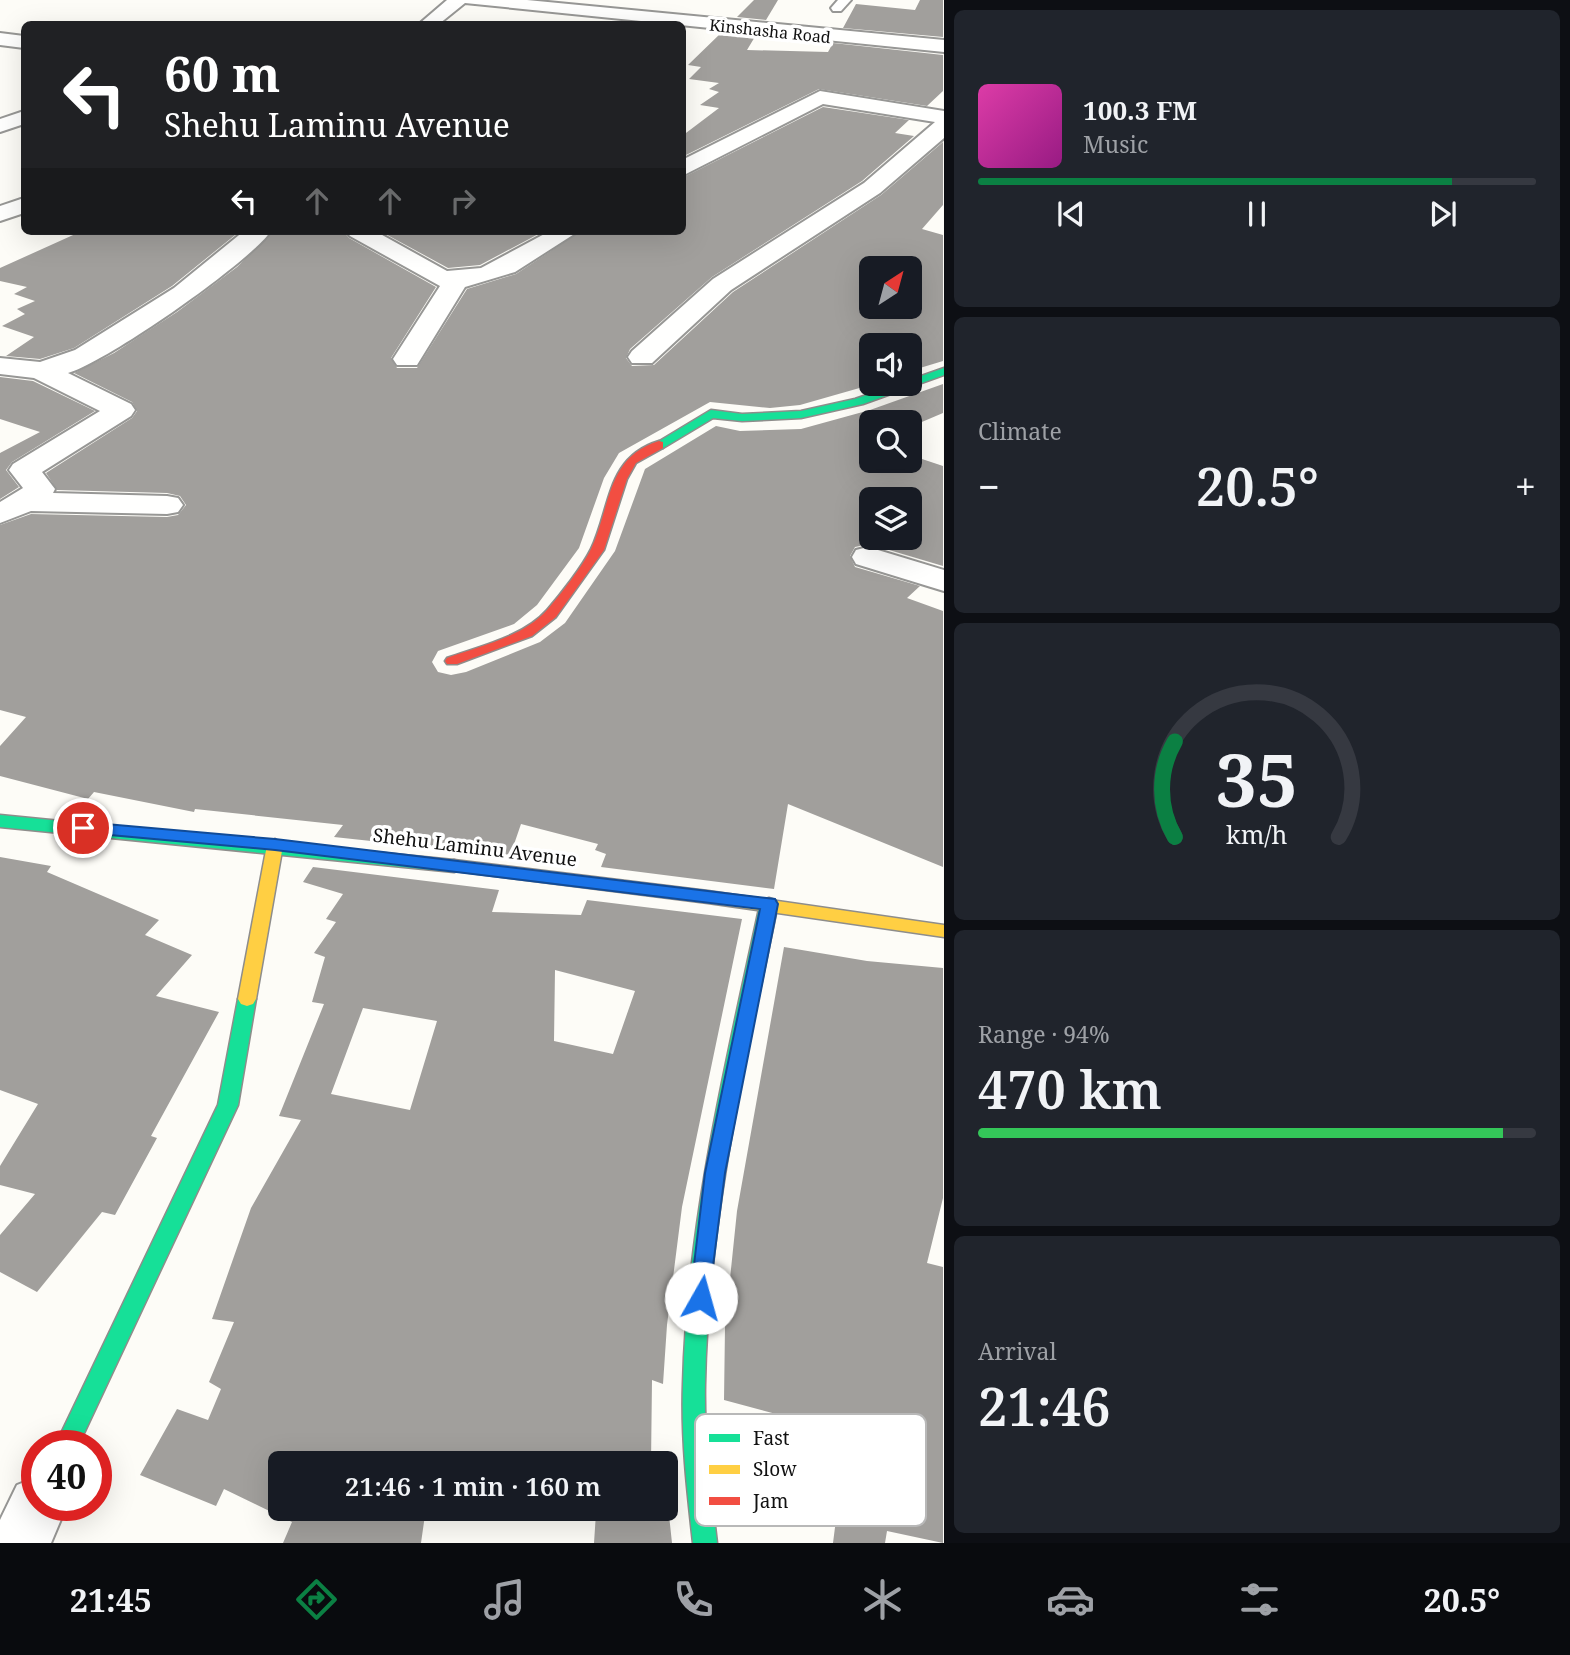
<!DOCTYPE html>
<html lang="en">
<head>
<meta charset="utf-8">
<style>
  :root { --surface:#171b24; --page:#20242c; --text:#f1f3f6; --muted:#9ea1a6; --line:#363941; --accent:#0b8043 }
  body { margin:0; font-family:"Noto Serif",serif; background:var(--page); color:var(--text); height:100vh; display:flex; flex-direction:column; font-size:26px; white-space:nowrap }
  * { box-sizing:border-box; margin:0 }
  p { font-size:23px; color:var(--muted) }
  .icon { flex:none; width:38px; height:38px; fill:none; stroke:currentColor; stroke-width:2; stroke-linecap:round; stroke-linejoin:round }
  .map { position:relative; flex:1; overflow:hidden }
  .side { display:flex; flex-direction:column; gap:10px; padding:10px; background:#0d0f14; width:626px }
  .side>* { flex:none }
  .hud { position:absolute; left:21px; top:21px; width:665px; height:214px; border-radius:10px; box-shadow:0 7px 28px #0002; background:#202124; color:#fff; overflow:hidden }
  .needle { width:46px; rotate:36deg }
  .tools { position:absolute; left:859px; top:256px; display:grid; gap:14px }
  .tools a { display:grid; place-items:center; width:63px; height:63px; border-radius:10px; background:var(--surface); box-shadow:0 7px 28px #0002; font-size:35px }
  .speed { position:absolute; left:21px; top:1430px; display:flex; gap:14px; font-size:35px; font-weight:700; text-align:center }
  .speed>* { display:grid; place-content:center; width:91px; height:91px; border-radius:50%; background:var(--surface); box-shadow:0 7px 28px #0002; line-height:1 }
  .speed .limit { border:10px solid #d22; background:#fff; color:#111 }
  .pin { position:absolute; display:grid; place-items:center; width:60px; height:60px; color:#fff; margin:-30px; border:4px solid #fff; border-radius:50%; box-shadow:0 2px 7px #0007 }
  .me { position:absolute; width:77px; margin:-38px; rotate:7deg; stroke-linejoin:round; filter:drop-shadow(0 0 5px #0008) }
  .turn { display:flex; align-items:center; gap:24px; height:147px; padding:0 28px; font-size:32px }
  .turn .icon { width:91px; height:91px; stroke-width:2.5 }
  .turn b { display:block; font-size:49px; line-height:60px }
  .lanes { display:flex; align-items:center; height:66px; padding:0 28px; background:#0003; justify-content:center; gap:35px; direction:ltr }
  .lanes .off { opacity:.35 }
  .big { font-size:52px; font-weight:600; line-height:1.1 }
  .side .tile { flex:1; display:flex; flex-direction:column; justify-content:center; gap:10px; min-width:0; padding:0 24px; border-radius:10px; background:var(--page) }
  .side .dial { align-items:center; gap:0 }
  .dial svg { height:182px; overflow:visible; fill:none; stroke:var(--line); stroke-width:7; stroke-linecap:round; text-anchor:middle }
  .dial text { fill:var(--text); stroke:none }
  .song { display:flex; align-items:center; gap:21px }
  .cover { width:84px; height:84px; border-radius:10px; background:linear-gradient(135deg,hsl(320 70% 55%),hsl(310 70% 35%)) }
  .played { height:7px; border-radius:4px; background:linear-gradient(90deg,var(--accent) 85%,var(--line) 85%) }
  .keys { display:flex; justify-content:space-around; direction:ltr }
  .heat { display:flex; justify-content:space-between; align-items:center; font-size:38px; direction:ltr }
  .charge { height:10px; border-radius:5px; background:linear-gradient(90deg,#34c759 94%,var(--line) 0) }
  .trip { position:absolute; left:268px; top:1451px; width:410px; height:70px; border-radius:10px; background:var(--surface); box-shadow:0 7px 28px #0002; font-weight:600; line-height:70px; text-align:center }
  .tab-bar { display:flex; height:112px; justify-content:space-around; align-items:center; background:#090b0e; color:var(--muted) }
  .tab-bar .icon { width:49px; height:49px }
  .tab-bar .selected { color:var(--accent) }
  .tab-bar b { font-size:32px; color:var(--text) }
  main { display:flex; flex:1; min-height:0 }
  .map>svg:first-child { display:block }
</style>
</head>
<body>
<main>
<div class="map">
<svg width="944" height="1543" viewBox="0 0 944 1543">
  <rect width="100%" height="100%" fill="#fdfcf7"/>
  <g fill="#a19f9c" fill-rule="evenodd">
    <polygon points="754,0 778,0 766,20 737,17"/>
    <polygon points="920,0 943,0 943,37 843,28 856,4 915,10"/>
    <polygon points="722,32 756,35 747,50 828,52 833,43 943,55 943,91 927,106 819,89 682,157 682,136 719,108 700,105 719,92 709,89 719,83 689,79 701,67 688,65"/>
    <path d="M 823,107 L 909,120 L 895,133 L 914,136 L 862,181 L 712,277 L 630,349 L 626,358 L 632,366 L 654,365 L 733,292 L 881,195 L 943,142 L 943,205 L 922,229 L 943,235 L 943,361 L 910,371 L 910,345 L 872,345 L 872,383 L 877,383 L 800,405 L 770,408 L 710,402 L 619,453 L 604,478 L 579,548 L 537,605 L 514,624 L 438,651 L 432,662 L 438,672 L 451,675 L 466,672 L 540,642 L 565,623 L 615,551 L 645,469 L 716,426 L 740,431 L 801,429 L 870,410 L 943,384 L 943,413 L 910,427 L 910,422 L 872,422 L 872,460 L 910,460 L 910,455 L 943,466 L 943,566 L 869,544 L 855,547 L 850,556 L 855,567 L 920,586 L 907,598 L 943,611 L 943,867 L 788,804 L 774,889 L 601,867 L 606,854 L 595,850 L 598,844 L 521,824 L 510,856 L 334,837 L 343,825 L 195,809 L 194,812 L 94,792 L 88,799 L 0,776 L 0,746 L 26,717 L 0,710 L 0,525 L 31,514 L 167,517 L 178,515 L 186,505 L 180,496 L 167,493 L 57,490 L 46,473 L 132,418 L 137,411 L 132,402 L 74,373 L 114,353 L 177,312 L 237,267 L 274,231 L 343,231 L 349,238 L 436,287 L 391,358 L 397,368 L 417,368 L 467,289 L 516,274 L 581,231 L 682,231 L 682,178 ZM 872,268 L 910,268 L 910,306 L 872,306 ZM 872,499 L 910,499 L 910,537 L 872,537 Z"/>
    <polygon points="82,231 240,231 172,286 74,348 40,359 6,356 34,337 2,326 25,314 17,309 35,301 14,294 27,287 0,281 0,268"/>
    <polygon points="380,231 544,231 480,265 448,268"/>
    <polygon points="0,377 33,381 95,411 12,462 6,470 19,487 0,499 0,453 40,432 0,419"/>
    <polygon points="0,857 51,866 47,872 159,920 145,935 192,955 156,996 219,1012 151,1136 157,1138 115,1215 102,1212 37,1292 0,1272 0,1235 35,1194 0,1185 0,1166 38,1104 0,1090"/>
    <path d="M 313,867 L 499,890 L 492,912 L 581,915 L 587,900 L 742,919 L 682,1207 L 667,1325 L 663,1384 L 652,1380 L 651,1463 L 280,1463 L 280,1508 L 426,1508 L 421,1543 L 283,1543 L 292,1522 L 224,1489 L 216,1506 L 140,1475 L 177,1409 L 208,1420 L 221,1389 L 209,1382 L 234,1322 L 212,1319 L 251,1208 L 301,1120 L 279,1116 L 324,1004 L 312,1002 L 325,957 L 314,953 L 336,922 L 326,919 L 343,894 L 303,882 ZM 555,970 L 635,991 L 613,1054 L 554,1041 ZM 363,1008 L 437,1021 L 410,1110 L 331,1094 Z"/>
    <polygon points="784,947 867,961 943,968 943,1198 927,1263 943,1267 943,1543 887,1531 885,1543 833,1543 847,1433 724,1400 725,1327 737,1211"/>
    <polygon points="665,1478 672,1543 594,1543 596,1513 566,1508 665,1508"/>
  </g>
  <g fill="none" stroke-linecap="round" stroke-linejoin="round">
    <defs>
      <polygon id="lane" points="838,0 851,0 841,11 833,11 831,8"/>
      <g id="street">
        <polygon points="447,0 527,0 944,40 944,52 465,3 439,24 419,24"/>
        <polygon points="0,33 24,36 24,48 0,45"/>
        <polygon points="820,91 944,111 944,138 880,193 731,290 652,363 632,363 628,357 632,351 713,279 864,183 935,122 823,104 682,176 682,160"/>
        <polygon points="24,111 24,124 0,132 0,119"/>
        <polygon points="24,198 24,213 0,221 0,206"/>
        <path d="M 244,231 L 271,231 C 249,263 105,363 68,373 L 131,404 L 135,410 L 131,416 L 42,472 L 55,489 L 53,493 L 167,496 L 178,498 L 183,505 L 178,512 L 167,514 L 31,511 L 0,523 L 0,502 L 23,488 L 9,470 L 13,464 L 100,411 L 34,378 L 0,374 L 0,358 L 40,362 L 75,350 L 174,288 Z"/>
        <polygon points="346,231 375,231 447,271 481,268 550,231 579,231 515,272 465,287 417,365 397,365 393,359 440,286 350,236"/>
        <polygon points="868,547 944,570 944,591 856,564 852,557 856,550"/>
        <polygon points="37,1477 37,1505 67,1505 51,1543 0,1543 0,1520 17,1485"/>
      </g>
      <g id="fast">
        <polygon points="944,368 944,375 863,404 801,418 742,421 713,418 663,448 655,448 653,445 711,410 742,414 801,411 855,399 902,383 910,383 910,380"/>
        <polygon points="0,815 454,860 460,862 462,866 460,870 454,872 0,827"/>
        <path d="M 769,898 L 775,900 L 778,904 C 745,1063 708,1222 705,1385 C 704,1438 711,1491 717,1543 L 693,1543 C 687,1490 681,1437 683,1384 C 687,1221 726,1063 760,904 L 763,900 Z"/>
        <polygon points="247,992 253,994 256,999 238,1105 78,1446 55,1446 218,1105 238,999 241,994"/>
      </g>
      <g id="slow">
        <polygon points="275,839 283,845 256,999 253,1004 247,1006 241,1004 238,999 267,845"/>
        <polygon points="454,860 708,891 944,925 944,937 708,903 448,870 446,866 448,862"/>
      </g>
      <path id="jam" d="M 659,441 L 663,442 L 663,448 L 636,463 L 627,479 L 604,550 L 556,617 L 532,636 L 457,664 L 447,664 L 445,661 L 447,658 C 480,646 523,637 547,610 C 561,594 582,567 591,549 C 611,507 606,457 659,441 Z"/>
    </defs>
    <use href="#lane" stroke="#979795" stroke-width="4"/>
    <use href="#street" stroke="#979795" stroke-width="4"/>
    <use href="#fast" stroke="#8e8d8b" stroke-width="3"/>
    <use href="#slow" stroke="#8e8d8b" stroke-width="3"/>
    <use href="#jam" stroke="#8e8d8b" stroke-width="3"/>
    <use href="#lane" fill="#fffffe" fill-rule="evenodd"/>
    <use href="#street" fill="#fffffe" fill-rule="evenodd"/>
    <use href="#fast" fill="#16e098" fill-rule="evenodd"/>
    <use href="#slow" fill="#ffcf43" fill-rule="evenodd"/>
    <use href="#jam" fill="#f24e42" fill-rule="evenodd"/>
  </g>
  <polygon fill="#1a73e8" stroke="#114b97" stroke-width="2" points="83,822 275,839 775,899 778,904 725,1173 708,1305 701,1308 693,1305 690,1298 705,1173 760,909 275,850 77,832 77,824"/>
  <g text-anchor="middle" stroke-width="7" stroke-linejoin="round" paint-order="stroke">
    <g font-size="16" fill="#111" stroke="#fff">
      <text transform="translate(770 31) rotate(6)" y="6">Kinshasha Road</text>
    </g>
    <g font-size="19" fill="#111" stroke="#fff">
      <text transform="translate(475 847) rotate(7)" y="7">Shehu Laminu Avenue</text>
    </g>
  </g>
  <rect x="695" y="1414" width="231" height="112" rx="10" fill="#fff" stroke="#b8b8b8" stroke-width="2"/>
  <rect x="709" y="1434" width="31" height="8" fill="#16e098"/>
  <rect x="709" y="1465" width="31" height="9" fill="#ffcf43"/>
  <rect x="709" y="1497" width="31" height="8" fill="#f24e42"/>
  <g font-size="19" fill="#111">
    <text x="753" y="1445">Fast</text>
    <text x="753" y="1476">Slow</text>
    <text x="753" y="1508">Jam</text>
  </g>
</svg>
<div class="tools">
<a><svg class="needle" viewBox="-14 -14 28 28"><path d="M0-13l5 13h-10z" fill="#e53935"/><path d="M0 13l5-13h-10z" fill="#9ea1a6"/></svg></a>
<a><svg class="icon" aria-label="sound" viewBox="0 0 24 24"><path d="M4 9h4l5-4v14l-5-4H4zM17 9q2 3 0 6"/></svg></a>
<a><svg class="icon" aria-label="search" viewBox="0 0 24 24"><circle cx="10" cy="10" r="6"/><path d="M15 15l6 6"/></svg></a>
<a><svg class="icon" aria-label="layers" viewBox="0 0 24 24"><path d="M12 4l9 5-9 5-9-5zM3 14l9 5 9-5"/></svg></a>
</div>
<div class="speed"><div class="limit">40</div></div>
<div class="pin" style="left:83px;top:828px;background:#d93025"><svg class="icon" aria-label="arrive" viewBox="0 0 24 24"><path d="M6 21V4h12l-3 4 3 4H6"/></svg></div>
<svg class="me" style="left:701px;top:1298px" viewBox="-20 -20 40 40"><circle r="19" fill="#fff"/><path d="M0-13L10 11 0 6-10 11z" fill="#1a73e8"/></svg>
<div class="trip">21:46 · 1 min · 160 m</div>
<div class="hud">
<div class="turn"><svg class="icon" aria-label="left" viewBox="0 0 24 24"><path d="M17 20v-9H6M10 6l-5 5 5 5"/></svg><div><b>60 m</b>Shehu Laminu Avenue</div></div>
<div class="lanes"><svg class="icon" aria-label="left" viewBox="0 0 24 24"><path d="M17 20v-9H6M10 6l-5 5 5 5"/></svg><svg class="icon off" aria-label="ahead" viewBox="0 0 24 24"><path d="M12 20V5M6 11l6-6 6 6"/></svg><svg class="icon off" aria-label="ahead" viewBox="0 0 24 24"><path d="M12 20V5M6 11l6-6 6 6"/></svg><svg class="icon off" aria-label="right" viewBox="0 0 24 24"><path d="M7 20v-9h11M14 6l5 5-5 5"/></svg></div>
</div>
</div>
<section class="side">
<div class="tile">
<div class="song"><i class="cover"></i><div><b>100.3 FM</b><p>Music</p></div></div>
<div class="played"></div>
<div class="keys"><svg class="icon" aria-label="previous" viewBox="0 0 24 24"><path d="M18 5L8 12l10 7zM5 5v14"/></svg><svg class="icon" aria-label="pause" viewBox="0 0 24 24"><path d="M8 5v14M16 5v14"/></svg><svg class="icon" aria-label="next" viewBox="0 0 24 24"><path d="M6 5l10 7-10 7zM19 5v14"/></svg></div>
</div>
<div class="tile"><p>Climate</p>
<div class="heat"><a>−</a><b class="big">20.5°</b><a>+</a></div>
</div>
<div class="tile dial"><svg viewBox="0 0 100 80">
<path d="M14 69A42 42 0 1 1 86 69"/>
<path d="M14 69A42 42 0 0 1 14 27" stroke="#0b8043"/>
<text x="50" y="56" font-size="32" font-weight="700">35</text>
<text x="50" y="72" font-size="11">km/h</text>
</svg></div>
<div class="tile"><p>Range · 94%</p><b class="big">470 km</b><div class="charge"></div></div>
<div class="tile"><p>Arrival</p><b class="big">21:46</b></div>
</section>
</main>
<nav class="tab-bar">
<b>21:45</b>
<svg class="icon selected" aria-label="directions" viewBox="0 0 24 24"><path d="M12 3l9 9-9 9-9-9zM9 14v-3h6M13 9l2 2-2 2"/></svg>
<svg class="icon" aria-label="music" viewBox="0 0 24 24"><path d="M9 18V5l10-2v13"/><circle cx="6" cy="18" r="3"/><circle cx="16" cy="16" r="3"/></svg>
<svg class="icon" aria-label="phone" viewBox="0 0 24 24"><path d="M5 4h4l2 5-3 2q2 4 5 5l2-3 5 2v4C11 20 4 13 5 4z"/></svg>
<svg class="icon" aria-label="climate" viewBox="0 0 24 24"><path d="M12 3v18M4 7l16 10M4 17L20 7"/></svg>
<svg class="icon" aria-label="car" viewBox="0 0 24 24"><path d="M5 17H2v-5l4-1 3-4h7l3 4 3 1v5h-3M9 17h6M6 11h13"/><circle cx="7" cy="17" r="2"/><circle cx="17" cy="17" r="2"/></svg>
<svg class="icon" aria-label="filters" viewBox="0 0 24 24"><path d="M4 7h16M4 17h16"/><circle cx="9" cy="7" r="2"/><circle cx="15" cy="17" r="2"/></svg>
<b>20.5°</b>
</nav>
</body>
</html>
